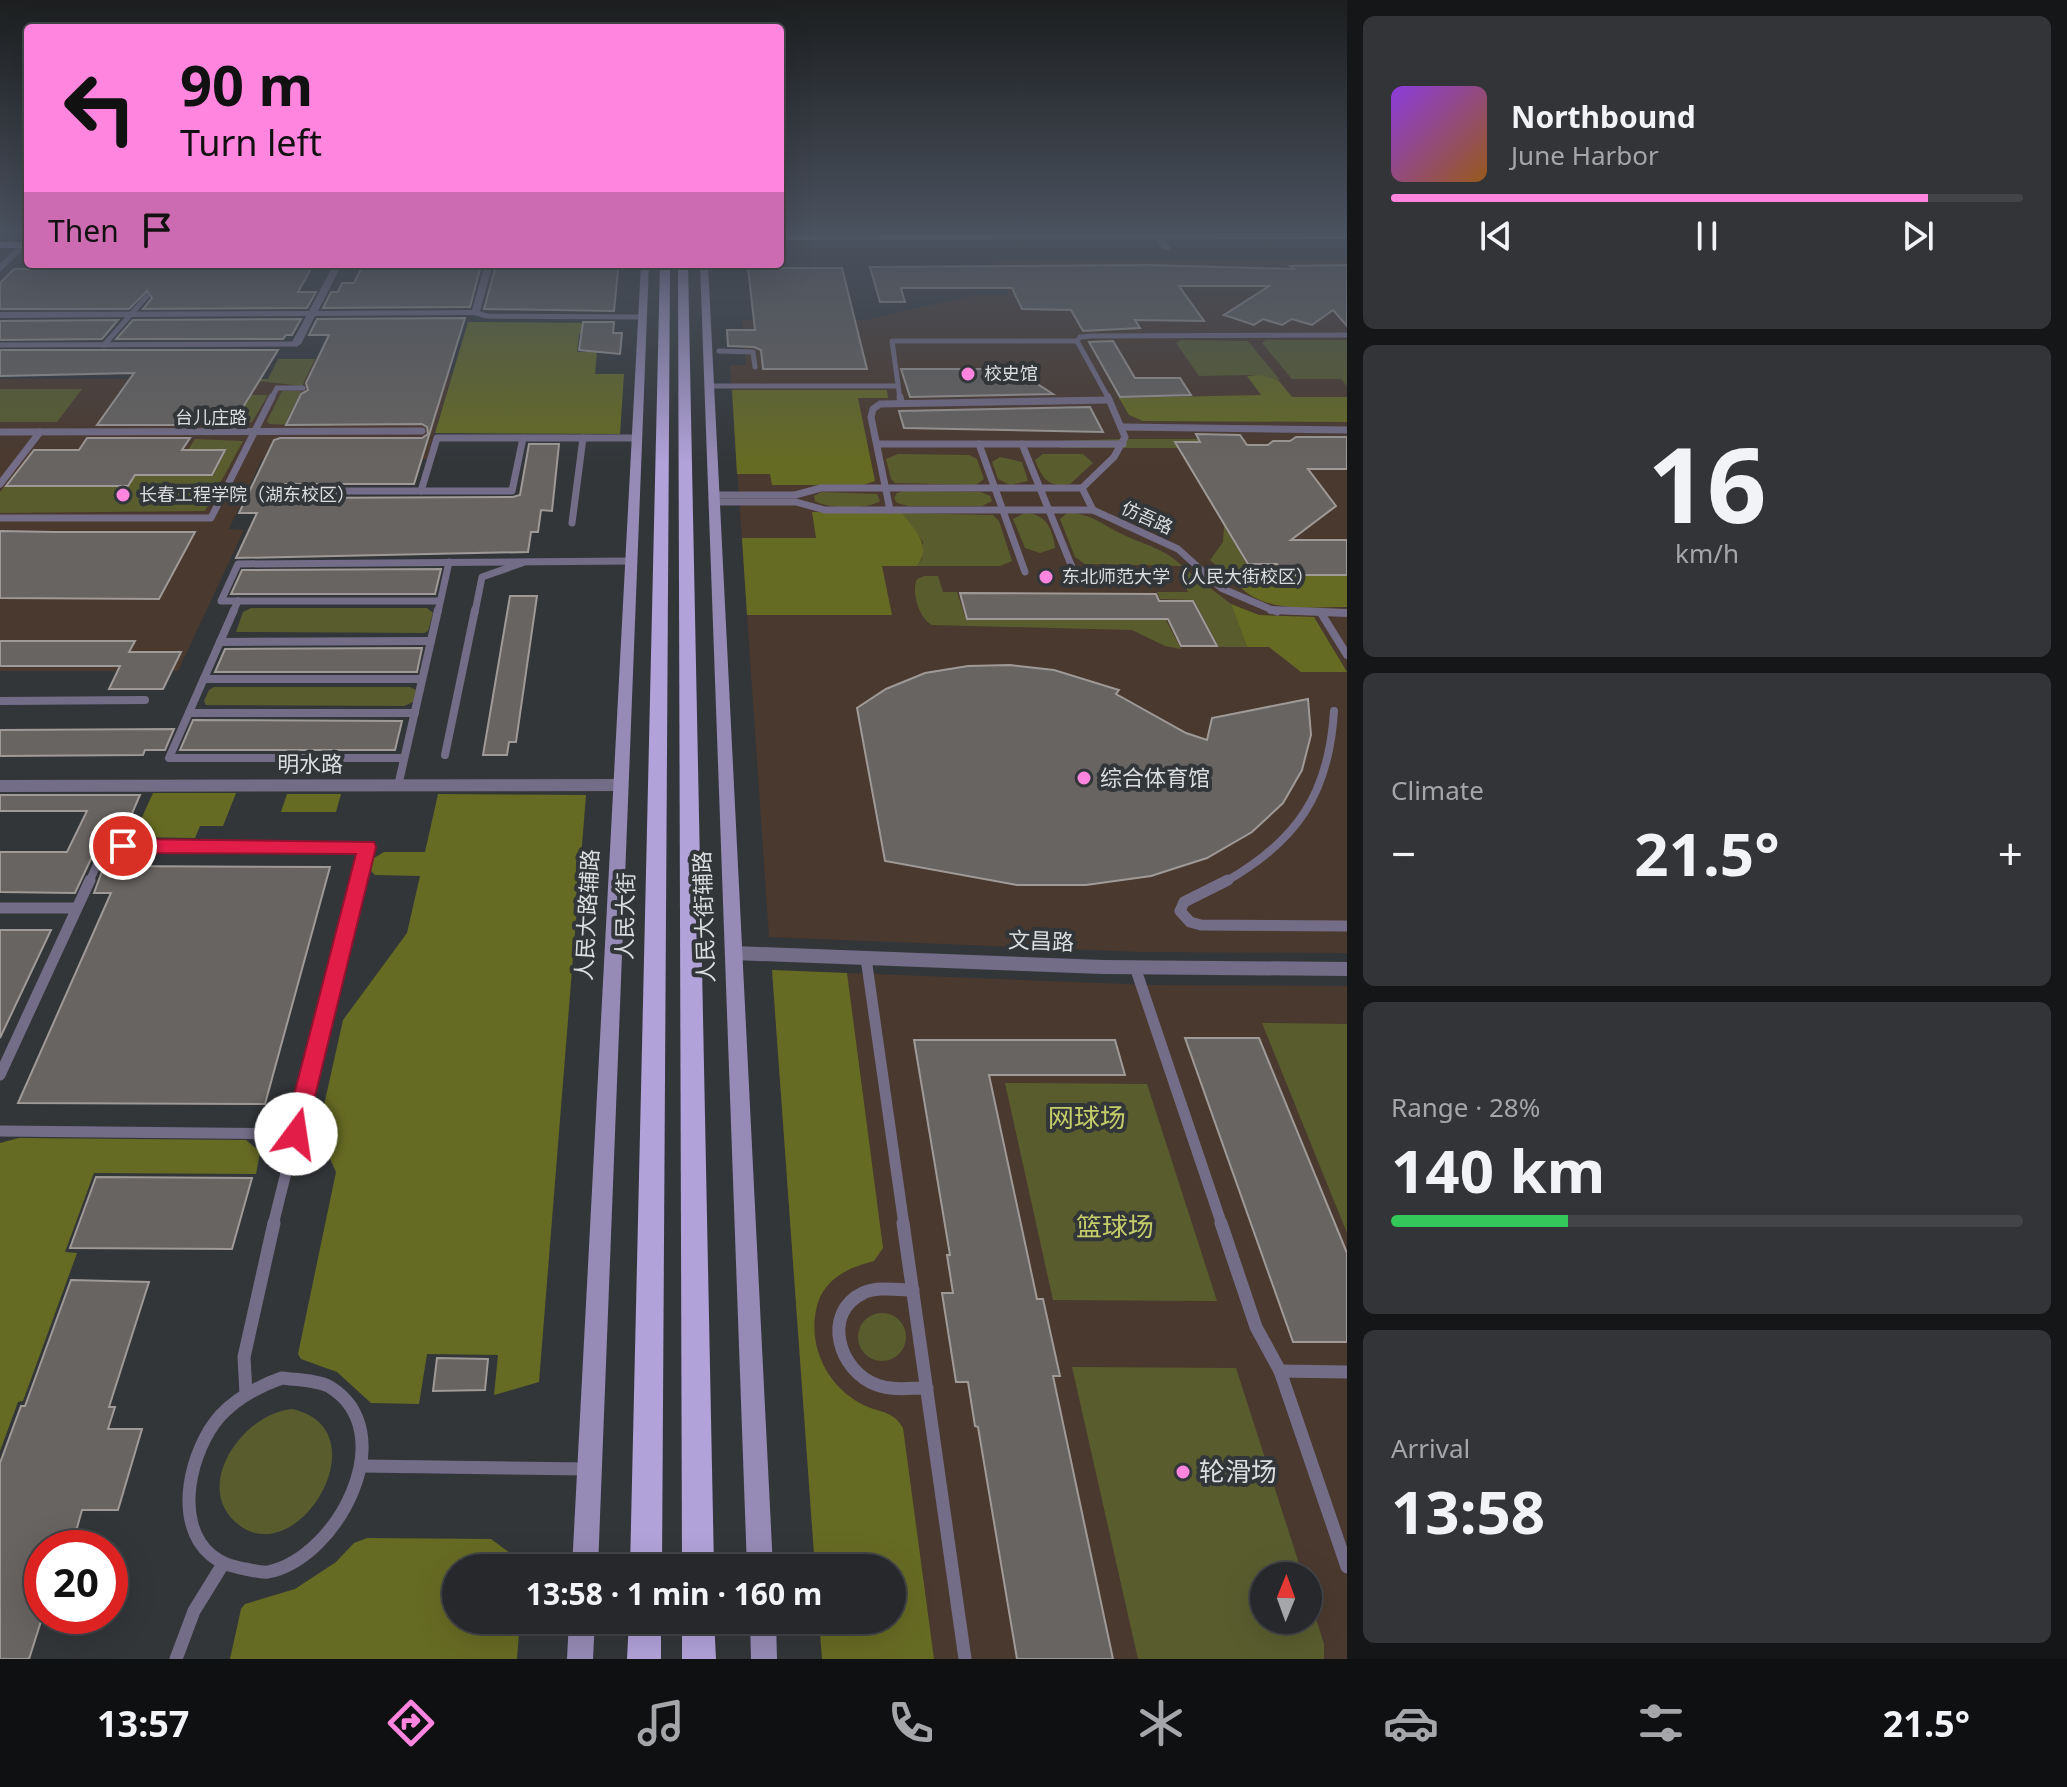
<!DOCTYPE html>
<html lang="en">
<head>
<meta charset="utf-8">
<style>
  :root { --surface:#26282b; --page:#323437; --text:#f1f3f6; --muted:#a4a6a9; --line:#424447; --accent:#ff85df }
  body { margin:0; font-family:"Noto Sans","Noto Sans SC",sans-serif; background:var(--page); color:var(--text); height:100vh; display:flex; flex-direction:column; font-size:30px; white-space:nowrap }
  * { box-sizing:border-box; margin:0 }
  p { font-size:26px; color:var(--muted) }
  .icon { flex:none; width:44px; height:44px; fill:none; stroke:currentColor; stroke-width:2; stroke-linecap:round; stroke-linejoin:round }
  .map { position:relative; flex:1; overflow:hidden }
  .side { display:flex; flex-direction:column; gap:16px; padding:16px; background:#151618; width:720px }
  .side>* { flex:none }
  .top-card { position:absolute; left:24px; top:24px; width:760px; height:244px; border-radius:8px; box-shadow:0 8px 32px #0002,0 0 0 2px var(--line); background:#ff85df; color:#111; overflow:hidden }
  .needle { width:52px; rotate:1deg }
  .buttons { position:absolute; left:1250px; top:1562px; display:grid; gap:16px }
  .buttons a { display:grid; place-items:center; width:72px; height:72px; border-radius:50%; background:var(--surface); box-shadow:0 8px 32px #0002,0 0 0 2px var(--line); font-size:40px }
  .speed { position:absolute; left:24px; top:1530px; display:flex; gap:16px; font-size:40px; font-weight:700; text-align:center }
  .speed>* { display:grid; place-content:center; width:104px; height:104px; border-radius:50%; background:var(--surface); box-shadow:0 8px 32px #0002,0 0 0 2px var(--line); line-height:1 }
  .speed .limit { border:12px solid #d22; background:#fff; color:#111 }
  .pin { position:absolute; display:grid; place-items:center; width:68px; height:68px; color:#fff; margin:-34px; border:4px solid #fff; border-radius:50%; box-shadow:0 2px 8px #0007 }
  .me { position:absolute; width:88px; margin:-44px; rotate:14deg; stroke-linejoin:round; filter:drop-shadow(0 0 6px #0008) }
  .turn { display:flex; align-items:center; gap:28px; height:168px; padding:0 24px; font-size:36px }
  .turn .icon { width:104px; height:104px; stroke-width:2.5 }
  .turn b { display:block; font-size:56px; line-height:68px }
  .then { display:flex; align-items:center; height:76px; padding:0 24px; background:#0003; gap:16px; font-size:30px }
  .big { font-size:60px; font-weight:700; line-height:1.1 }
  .side .tile { flex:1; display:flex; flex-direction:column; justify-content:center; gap:12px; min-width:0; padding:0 28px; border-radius:12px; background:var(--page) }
  .side .dial { align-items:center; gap:0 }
  .dial b { font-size:104px; line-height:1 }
  .song { display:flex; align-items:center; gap:24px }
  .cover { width:96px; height:96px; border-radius:12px; background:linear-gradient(135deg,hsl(270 70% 55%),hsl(30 70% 35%)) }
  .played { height:8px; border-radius:4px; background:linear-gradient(90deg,var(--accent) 85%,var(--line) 85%) }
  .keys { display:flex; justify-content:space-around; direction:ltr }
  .heat { display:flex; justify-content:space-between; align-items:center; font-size:44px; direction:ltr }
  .charge { height:12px; border-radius:6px; background:linear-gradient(90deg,#34c759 28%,var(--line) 0) }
  .trip { position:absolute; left:442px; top:1554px; width:464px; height:80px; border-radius:40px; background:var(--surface); box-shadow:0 8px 32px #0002,0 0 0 2px var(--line); font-weight:700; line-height:80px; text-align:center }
  .tabs { display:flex; height:128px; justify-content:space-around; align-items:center; background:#0f1011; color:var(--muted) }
  .tabs .icon { width:56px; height:56px }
  .tabs .selected { color:var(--accent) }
  .tabs b { font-size:36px; color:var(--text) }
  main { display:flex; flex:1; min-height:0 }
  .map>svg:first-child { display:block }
</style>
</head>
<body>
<main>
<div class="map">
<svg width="1347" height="1659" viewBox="0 0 1347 1659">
  <rect width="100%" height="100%" fill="#333639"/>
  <g fill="#4a392e" fill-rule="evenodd">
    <polygon points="993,260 1347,260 1347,953 1142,952 769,937 730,365 746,365 742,320 866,320 975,295 1009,295"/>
    <polygon points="278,359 364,359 359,374 452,374 427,459 262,459 229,529 244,530 178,671 0,671 0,379 268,379"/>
    <path d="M 772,970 L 1150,985 L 1347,986 L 1347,1659 L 822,1659 L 819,1620 L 892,1620 L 892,1568 L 815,1568 ZM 1264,1576 L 1308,1576 L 1308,1620 L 1264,1620 Z"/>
  </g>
  <g fill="#595d2e">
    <polygon points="1182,340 1248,341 1280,380 1253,375 1199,376 1176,343"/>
    <polygon points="1266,340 1347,340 1347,386 1341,379 1292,379 1262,343"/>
    <polygon points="278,359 315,359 302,386 259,381 258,379 268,379"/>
    <polygon points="0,389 82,389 57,422 0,422"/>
    <polygon points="282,391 301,391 287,420 333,420 330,426 269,424 267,421"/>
    <polygon points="251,395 268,395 252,422 202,425 206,418 238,418"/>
    <polygon points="195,439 243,441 205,511 0,513 0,492 4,487 128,487 135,476 213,476 226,450 188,450"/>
    <polygon points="1122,439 1202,439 1186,448 1061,448 1058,441"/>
    <polygon points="898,454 969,455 977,459 984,479 976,485 895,483 891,479 886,459"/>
    <path d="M 1043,454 L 1083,454 L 1093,463 L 1070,484 C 1048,488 1042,478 1035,460 Z"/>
    <polygon points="1000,457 1022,462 1028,481 1010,485 998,479 992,462"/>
    <polygon points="904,491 981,492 990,496 992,501 982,506 908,506 897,503 894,498 897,493"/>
    <path d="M 821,492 L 877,494 L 880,501 C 867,510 828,509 815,501 L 814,496 Z"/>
    <polygon points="902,513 993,515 999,521 1012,561 1000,566 917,566 922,559 923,542"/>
    <path d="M 1025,513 C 1046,513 1053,530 1055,548 L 1040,553 L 1025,548 L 1013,519 Z"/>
    <path d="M 1067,513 C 1091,512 1105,527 1126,536 C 1148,546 1165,549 1182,566 L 1085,564 L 1075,557 L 1060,519 Z"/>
    <polygon points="1224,526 1247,565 1276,565 1283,576 1238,585 1210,560 1223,542"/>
    <polygon points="1178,572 1189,572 1231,604 1247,647 1219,647 1194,600 1160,599 1157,592 1188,592"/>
    <path d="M 924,576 L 938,576 L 943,592 L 957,592 L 966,620 L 1166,620 L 1181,649 L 1165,646 L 1132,630 L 932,625 C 919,618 911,592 917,579 Z"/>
    <polygon points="251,608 427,608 433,613 428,631 424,633 236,632 243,612"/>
    <polygon points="214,687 410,687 416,690 413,702 404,706 206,705 204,701 209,690"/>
    <polygon points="1262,1023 1347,1024 1347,1233"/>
    <polygon points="1005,1083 1147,1084 1217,1301 1053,1300"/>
    <circle cx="882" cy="1337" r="24"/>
    <polygon points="1072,1367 1236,1368 1303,1576 1264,1576 1264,1620 1308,1620 1308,1593 1324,1644 1324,1659 1138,1659"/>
    <path d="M 292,1409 C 383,1429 299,1571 239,1525 C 191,1489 241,1414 292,1409 Z"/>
  </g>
  <g fill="#666b23">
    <polygon points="468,322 600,323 599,334 579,334 577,352 597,352 595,374 624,374 620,434 435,433"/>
    <polygon points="1260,375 1278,380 1292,397 1347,397 1347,422 1143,421 1129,415 1119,398 1261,395 1247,376"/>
    <polygon points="732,390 887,390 888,398 858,398 875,481 863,485 772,485 770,474 737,474"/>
    <path d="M 812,512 L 902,513 C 914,530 933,545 917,566 L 882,566 L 892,615 L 747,615 L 742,538 L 816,538 Z"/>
    <path d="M 1283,576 L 1347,576 L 1347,607 C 1309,607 1266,614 1238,585 Z"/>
    <polygon points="1231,604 1259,615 1314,617 1347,672 1301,672 1269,647 1247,647"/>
    <polygon points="153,793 236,793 223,826 200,826 195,838 133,837"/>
    <polygon points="287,794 341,794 336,812 281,812"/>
    <polygon points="438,794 586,795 539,1382 494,1395 498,1355 427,1354 419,1404 371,1403 337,1372 301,1359 298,1354 336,1172 318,1132 343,1020 407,933 420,876 375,875 371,871 374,858 384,852 425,852"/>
    <path d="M 772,970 L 847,973 L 883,1248 L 874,1261 C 846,1268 822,1280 816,1310 C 808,1350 830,1391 868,1407 C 883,1413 894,1412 903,1428 L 934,1659 L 822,1659 L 819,1620 L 892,1620 L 892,1568 L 815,1568 Z"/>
    <polygon points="19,1138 246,1140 260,1152 256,1174 94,1173 65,1252 77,1253 23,1401 18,1402 0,1451 0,1143"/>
    <polygon points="367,1538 491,1539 525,1564 524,1568 456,1568 456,1620 520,1620 517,1659 230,1659 241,1609 245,1604 295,1589 336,1562 354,1543"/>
  </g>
  <g fill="#686461" stroke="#9f9a97" stroke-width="2">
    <polygon points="502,264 604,264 618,270 614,311 484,309 495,269 501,269"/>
    <polygon points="1149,265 1294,269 1290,266 1347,265 1347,326 1333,310 1312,325 1292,319 1282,325 1263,319 1254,325 1224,315 1269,286 1179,286 1204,321 1135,320 1140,328 1083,331 1071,310 1022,309 1012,288 901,288 905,302 880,302 870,267"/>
    <polygon points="748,268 842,268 867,369 763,369 761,350 754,347 728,346 727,330 755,330"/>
    <polygon points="14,269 311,269 298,292 316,292 307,308 143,309 152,298 147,291 129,309 0,309 0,283"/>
    <polygon points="361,269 480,269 470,307 323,308 331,292 338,292 342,283 354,283"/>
    <polygon points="465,318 414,484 284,484 278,492 284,498 513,497 520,495 529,444 559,444 552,511 541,510 538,532 531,532 528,552 236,558 257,513 239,513 274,440 280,438 422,438 428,434 427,427 422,424 286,425 301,394 308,390 306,383 329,335 309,335 317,319"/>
    <polygon points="301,319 292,335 286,335 283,339 116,339 133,320"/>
    <polygon points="118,320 102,339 0,340 0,321"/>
    <polygon points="583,322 614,322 613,333 622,333 620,354 579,350"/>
    <polygon points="1113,341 1135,378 1180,378 1191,395 1120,397 1089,342"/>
    <polygon points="0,350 278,350 237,417 203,417 198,425 97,425 134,373 0,376"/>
    <polygon points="901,369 1014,369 1053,394 910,397"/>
    <polygon points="1090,407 1103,432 904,428 899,411"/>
    <polygon points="1196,434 1240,435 1247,445 1268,445 1273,441 1290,441 1296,437 1347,437 1347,469 1308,469 1336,506 1291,540 1347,540 1347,575 1284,575 1277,564 1248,564 1175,442 1200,442"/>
    <polygon points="87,438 190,438 182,450 225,450 212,475 135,475 128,486 6,486 34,450 79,450"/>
    <polygon points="0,531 54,532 195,532 159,599 0,598"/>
    <polygon points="441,569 435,594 231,594 242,570"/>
    <polygon points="960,593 1156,594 1159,601 1193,601 1217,646 1181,646 1168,619 967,619"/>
    <polygon points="510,596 537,596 516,742 509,742 507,755 483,755"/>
    <polygon points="0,641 135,641 129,652 181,652 163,689 109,689 120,666 0,666"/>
    <polygon points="422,648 417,672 215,672 225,649"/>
    <polygon points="1010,665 1054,670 1119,690 1116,694 1186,733 1207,740 1212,718 1308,699 1311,735 1302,770 1283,803 1252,832 1207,858 1151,876 1086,885 1017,885 885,861 857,708 886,689 925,673 968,666"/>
    <polygon points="193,720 402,721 395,750 180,750"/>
    <polygon points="174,729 165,750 145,750 143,755 0,756 0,730"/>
    <polygon points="0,795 140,795 127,825 106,827 75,893 0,892 0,852 67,852 87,811 0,811"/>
    <polygon points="104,866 330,867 265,1104 18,1103 111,893 94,893"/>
    <polygon points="0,930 51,930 0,1038"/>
    <polygon points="1185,1038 1259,1038 1347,1253 1347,1342 1293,1342"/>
    <polygon points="914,1040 1115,1040 1125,1075 989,1075 1037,1299 1043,1299 1060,1376 1053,1376 1113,1659 1017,1659 978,1427 975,1426 968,1382 956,1382 942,1293 953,1293 947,1255 950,1255"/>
    <polygon points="96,1177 252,1178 232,1249 70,1248"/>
    <polygon points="71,1280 149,1282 109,1407 115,1407 108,1429 142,1429 118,1510 82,1510 75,1535 68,1535 64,1548 42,1548 42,1618 29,1659 0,1659 0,1463 21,1406 25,1406"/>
    <polygon points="437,1358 488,1359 485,1390 433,1391"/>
  </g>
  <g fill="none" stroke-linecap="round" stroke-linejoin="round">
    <g stroke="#746d88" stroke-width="5">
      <polyline points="476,313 487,316 642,317"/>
      <polyline points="1077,341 1109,399"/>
      <polyline points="0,345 296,344"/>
      <polyline points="104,345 147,296"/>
      <polyline points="719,351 753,352 755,367"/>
      <polyline points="709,386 898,386"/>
      <polyline points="271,399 277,388 303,388"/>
      <polyline points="900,399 892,341 1077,341 1080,337 1091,336 1347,335"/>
    </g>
    <g stroke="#746d88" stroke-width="7">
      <polyline points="900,397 901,402"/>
      <polyline points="1108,397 1125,437 1114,457 1082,488 1093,510 1178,549 1221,588 1277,612"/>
      <polyline points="1123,427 1347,430"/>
      <polyline points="0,432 422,431"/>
      <polyline points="878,444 1123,444"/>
      <polyline points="979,444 1025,572"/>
      <polyline points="1022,444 1074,572"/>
      <polyline points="0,484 40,432"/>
      <polyline points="284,491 512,491 523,438"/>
      <polyline points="421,491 437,438 637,438"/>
      <polyline points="714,495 795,495 821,488 1082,488"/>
      <polyline points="714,502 796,502 825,510 1093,510"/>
      <polyline points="890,510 871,417 873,409 880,404 1109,400"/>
      <polyline points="0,518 211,518 272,397"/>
      <polyline points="572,523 583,438"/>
      <polyline points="440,601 221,601 238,564 631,561"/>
      <polyline points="233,612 238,601"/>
      <polyline points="438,612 449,562"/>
      <polyline points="475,612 482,577 522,563"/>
    </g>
    <g stroke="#746d88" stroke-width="8">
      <polyline points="234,610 169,758 404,758"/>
      <polyline points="1271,610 1347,613"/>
      <polyline points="1321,613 1347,655"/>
      <polyline points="220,642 431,641"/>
      <polyline points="204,679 422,679"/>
      <polyline points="0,701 145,700"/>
      <polyline points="189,713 415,713"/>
      <polyline points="445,755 475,610"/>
      <polyline points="398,786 438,610"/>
      <polyline points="89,882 101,856 123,846 367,847 358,882"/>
      <path d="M 1225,882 C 1297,841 1329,794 1334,711"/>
    </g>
    <g stroke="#746d88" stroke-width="11">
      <polyline points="1228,880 1184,902 1180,911 1190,922 1201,925 1347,926"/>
      <polyline points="0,908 76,908"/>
      <polyline points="866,958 904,1225"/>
      <polyline points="1135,967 1222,1225"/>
      <polyline points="0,1075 90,880"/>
      <polyline points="0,1131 296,1134"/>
      <polyline points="273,1225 359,880"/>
    </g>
    <g stroke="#746d88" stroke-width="13">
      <polyline points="903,1223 965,1659"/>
      <polyline points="1221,1223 1256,1327 1280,1371 1347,1567"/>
      <path d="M 913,1290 C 897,1290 878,1286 863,1293 C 821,1313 839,1372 877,1385 C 893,1391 911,1388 927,1388"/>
      <polyline points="1280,1371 1347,1372"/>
      <path d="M 282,1378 C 296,1380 318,1380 330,1387 C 403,1432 338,1558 268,1572 C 261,1573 252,1570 245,1569 C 231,1566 222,1564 211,1555 C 172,1522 191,1449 220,1416 C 237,1398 259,1386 282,1378 Z"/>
      <polyline points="246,1394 244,1357 274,1223"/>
      <polyline points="362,1466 587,1469"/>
      <polyline points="176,1659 194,1611 223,1564"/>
    </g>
    <g fill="#746d88" fill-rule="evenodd">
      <polygon points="21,243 28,245 0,272 0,264"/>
      <polygon points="334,264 342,264 318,311 472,310 485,264 493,264 479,315 315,316 301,344 296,347 291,344 306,316 0,318 0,312 309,311"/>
    </g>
    <g fill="#746d88" fill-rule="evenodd">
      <polygon points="1149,231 1157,231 1171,248 1170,250 1164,250"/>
      <polygon points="621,779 629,785 621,791 0,792 0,780"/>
      <polygon points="734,946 1103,960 1347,962 1347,976 1103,974 734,960 728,958 725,953 728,948"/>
    </g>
    <g fill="#968bb6" fill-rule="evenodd">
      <polygon points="641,264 649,264 598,1568 572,1568"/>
      <polygon points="700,264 708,264 773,1568 747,1568"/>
      <polygon points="569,1620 595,1620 593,1659 567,1659"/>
      <polygon points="750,1620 776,1620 777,1659 751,1659"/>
    </g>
    <g fill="#b1a2d9" fill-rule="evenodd">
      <polygon points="1347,233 1347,239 780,240 780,234"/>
      <rect x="0" y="242" width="28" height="6"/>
      <polygon points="660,264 670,264 662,1568 630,1568"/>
      <polygon points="678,264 688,264 714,1568 682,1568"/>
      <polygon points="629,1620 661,1620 661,1659 627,1659"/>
      <polygon points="682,1620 714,1620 716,1659 682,1659"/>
    </g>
  </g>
  <linearGradient id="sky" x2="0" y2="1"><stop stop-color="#1c1e1f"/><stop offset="0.5" stop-color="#4a525f"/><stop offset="1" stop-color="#4a525f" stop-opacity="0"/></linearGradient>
  <rect width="1347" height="463" fill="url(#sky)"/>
  <polygon fill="#e11d48" stroke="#92132f" stroke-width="2" points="123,839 374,842 376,847 304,1141 296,1145 288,1141 284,1134 356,854 123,853 114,846"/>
  <g fill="#ff85df" stroke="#333639" stroke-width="3">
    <circle cx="968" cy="374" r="8"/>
    <circle cx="123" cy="495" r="8"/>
    <circle cx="1046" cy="577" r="8"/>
    <circle cx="1084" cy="778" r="8"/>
    <circle cx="1183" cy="1472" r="8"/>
  </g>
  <g text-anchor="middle" stroke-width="8" stroke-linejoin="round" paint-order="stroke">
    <g font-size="18" fill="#dbdddf" stroke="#333639" text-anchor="start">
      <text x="984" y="380">校史馆</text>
      <text x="139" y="501">长春工程学院（湖东校区）</text>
      <text x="1062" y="583">东北师范大学（人民大街校区）</text>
    </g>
    <g font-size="18" fill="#dbdddf" stroke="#333639">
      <text x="211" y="424">台儿庄路</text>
      <text transform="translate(1147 518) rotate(24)" y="6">仿吾路</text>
    </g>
    <g font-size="22" fill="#dbdddf" stroke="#333639">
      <text x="310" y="772">明水路</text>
      <text transform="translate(587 915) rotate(-87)" y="8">人民大路辅路</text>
      <text transform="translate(625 916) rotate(-89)" y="8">人民大街</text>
      <text transform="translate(704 917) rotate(-92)" y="8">人民大街辅路</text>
      <text transform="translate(1041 941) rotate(2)" y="8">文昌路</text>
    </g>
    <g font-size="22" fill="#dbdddf" stroke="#333639" text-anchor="start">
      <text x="1100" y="786">综合体育馆</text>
    </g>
    <g font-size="26" fill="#c4cd69" stroke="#333639">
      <text x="1087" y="1127">网球场</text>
      <text x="1115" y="1236">篮球场</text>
    </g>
    <g font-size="26" fill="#dbdddf" stroke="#333639" text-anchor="start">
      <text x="1199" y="1481">轮滑场</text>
    </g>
  </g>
</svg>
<div class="buttons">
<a><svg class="needle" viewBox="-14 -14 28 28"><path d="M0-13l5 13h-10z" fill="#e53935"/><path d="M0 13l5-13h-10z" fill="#a4a6a9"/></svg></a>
</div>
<div class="speed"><div class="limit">20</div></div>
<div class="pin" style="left:123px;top:846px;background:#d93025"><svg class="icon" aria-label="arrive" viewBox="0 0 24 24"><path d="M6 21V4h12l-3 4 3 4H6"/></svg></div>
<svg class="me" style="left:296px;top:1134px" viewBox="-20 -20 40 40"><circle r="19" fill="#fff"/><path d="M0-13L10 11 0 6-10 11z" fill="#e11d48"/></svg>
<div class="trip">13:58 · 1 min · 160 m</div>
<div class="top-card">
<div class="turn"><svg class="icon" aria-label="left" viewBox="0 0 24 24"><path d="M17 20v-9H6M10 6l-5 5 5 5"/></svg><div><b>90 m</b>Turn left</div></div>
<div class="then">Then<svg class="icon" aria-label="arrive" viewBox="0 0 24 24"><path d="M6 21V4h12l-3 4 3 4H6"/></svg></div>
</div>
</div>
<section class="side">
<div class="tile">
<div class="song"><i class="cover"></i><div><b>Northbound</b><p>June Harbor</p></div></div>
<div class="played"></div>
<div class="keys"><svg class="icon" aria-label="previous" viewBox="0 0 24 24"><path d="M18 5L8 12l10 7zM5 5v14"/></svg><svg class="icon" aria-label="pause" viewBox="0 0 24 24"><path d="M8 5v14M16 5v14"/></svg><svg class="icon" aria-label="next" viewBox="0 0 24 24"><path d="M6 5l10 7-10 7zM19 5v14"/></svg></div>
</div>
<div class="tile dial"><b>16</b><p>km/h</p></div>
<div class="tile"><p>Climate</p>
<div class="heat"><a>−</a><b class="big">21.5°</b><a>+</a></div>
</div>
<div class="tile"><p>Range · 28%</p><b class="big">140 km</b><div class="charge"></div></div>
<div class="tile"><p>Arrival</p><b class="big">13:58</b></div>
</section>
</main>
<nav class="tabs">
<b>13:57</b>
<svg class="icon selected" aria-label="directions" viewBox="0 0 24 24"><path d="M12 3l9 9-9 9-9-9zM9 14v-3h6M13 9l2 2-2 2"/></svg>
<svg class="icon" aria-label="music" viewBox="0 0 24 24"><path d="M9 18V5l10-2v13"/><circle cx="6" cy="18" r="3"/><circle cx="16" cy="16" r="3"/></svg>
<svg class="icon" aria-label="phone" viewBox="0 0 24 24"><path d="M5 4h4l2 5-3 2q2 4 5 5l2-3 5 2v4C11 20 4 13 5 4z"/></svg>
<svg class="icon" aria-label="climate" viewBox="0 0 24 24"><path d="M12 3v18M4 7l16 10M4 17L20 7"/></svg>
<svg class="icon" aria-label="car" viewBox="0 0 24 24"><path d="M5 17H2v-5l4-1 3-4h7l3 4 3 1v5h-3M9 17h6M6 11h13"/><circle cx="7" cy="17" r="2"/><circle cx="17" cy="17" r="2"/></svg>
<svg class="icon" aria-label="filters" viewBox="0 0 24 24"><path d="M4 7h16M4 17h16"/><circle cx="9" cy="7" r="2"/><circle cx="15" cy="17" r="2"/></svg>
<b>21.5°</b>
</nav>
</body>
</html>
